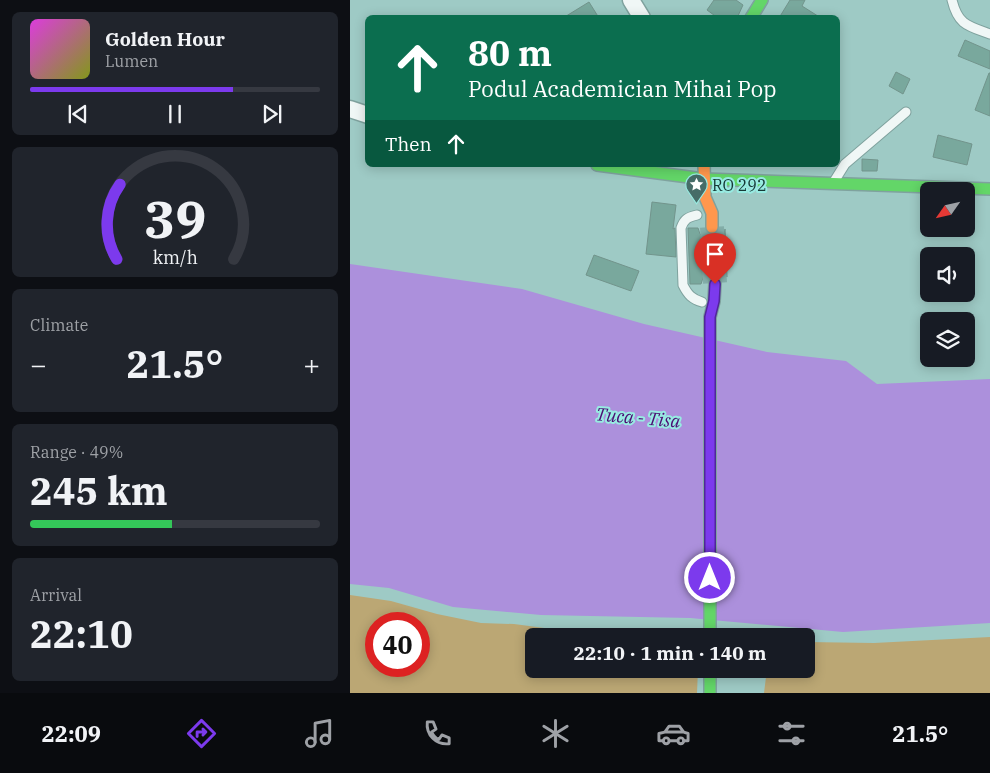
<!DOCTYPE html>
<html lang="en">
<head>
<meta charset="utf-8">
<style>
  :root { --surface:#171b24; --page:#20242c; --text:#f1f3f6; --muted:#9ea1a6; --line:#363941; --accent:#7c3aed }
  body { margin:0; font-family:"IBM Plex Serif",serif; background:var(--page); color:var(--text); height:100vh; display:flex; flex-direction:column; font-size:19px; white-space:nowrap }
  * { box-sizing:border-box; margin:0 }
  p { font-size:16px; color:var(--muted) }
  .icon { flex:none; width:28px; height:28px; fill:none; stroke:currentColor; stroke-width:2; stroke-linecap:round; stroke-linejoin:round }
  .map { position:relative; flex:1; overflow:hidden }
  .drawer { display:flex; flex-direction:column; gap:12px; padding:12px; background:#0d0f14; width:350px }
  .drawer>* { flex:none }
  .top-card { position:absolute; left:15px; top:15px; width:475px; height:152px; border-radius:8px; box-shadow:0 2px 12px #0003; background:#0b6e4f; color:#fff; overflow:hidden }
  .needle { width:32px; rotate:236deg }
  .tools { position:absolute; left:570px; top:182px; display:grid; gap:10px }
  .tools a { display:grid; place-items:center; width:55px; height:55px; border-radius:8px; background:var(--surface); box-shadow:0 2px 12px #0003; font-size:25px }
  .speed { position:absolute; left:15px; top:612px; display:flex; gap:10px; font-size:25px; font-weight:700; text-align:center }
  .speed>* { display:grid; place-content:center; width:65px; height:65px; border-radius:50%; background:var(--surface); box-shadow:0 2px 12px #0003; line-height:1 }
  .speed .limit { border:8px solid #d22; background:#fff; color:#111 }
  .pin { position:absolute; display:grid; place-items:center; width:42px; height:42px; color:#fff; margin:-51px -21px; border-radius:50% 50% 50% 0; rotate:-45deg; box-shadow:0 0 5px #0007 }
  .pin .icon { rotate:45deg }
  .me { position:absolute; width:55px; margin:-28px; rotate:0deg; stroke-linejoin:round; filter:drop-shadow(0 0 4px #0008) }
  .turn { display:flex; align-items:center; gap:18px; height:105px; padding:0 20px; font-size:22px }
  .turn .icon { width:65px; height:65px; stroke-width:2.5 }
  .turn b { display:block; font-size:35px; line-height:42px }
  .then { display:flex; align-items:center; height:48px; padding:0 20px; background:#0003; gap:10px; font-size:19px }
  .big { font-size:38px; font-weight:800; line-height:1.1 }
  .drawer .card { flex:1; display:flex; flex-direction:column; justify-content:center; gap:8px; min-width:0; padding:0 18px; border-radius:8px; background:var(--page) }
  .drawer .dial { align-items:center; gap:0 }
  .dial svg { height:130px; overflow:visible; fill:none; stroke:var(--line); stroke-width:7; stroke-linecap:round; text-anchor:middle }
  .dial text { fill:var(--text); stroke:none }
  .song { display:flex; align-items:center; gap:15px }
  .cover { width:60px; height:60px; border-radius:8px; background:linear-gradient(135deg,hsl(300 70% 55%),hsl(70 70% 35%)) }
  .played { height:5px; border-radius:2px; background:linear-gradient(90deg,var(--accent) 70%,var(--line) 70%) }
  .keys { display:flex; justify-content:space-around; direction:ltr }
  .heat { display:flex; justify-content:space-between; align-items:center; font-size:28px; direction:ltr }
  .charge { height:8px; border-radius:4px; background:linear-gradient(90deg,#34c759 49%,var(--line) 0) }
  .trip { position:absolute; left:175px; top:628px; width:290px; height:50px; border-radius:8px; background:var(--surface); box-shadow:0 2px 12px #0003; font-weight:800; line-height:50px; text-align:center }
  .dock { display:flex; height:80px; justify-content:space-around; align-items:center; background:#090b0e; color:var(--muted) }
  .dock .icon { width:35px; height:35px }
  .dock .active { color:var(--accent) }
  .dock b { font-size:22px; color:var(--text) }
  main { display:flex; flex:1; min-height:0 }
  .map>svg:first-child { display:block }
</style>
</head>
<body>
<main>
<section class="drawer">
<div class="card">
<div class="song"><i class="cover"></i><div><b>Golden Hour</b><p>Lumen</p></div></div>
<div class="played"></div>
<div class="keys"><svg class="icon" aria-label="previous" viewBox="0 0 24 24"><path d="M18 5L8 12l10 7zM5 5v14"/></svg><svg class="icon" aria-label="pause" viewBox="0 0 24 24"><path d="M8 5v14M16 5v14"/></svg><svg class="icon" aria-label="next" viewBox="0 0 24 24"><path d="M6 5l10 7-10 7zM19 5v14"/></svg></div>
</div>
<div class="card dial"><svg viewBox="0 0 100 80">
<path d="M14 69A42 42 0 1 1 86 69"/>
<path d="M14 69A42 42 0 0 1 16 23" stroke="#7c3aed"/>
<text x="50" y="56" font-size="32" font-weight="700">39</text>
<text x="50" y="72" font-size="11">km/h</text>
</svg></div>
<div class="card"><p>Climate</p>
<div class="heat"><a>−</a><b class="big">21.5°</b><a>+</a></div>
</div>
<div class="card"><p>Range · 49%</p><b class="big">245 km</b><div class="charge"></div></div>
<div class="card"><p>Arrival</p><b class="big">22:10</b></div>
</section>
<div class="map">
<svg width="640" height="693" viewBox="0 0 640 693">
  <rect width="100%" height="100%" fill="#9ecac5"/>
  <g fill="#bba774" fill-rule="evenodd">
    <path d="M 0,595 L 41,601 L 87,614 L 131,623 L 164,624 L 217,631 L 283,633 L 304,636 L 184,636 L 184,669 L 348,669 L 347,693 L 0,693 ZM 26,624 L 69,624 L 69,666 L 26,666 Z"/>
    <polygon points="640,637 640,693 414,693 417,669 456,669 456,642 524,643"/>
  </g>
  <polygon fill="#ac90dc" points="0,264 172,289 294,324 417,352 496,361 527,384 640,379 640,623 493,632 340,618 191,615 103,607 39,588 0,584"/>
  <g fill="#79a89d" stroke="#72948c">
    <polygon points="364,0 386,0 393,5 387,18 368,18 357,10"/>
    <polygon points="440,0 455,0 452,6 471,18 429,18"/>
    <polygon points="239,2 249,18 213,18"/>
    <polygon points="615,40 640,51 640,69 608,56"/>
    <polygon points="546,72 560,79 553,94 539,86"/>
    <polygon points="639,73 640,73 640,116 625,110"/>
    <polygon points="588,135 622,144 617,165 583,157"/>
    <polygon points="512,159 528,160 527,171 512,171"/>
    <polygon points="302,202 326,205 323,229 325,228 326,257 296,254"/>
    <polygon points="338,228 348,228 350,234 355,239 362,241 369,239 374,234 375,229 377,277 372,271 365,269 358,271 354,275 351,284 340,284"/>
    <polygon points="244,255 289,271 281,291 236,275"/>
  </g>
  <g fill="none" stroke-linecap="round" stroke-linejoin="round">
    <polyline stroke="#83ada8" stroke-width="24" stroke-dasharray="24 12" stroke-linecap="butt" points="362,227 365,283"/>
    <defs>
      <g id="lane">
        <path d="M 602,0 C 608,25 618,26 640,34"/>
        <polyline points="485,180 495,164 556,112"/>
        <path d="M 347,215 C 338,217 334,219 331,228 L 333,285 C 338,295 342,299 352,302"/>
      </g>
      <g id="street">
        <polyline points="281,0 292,18"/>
        <polyline points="0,109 18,115"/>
      </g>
      <g id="fast">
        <polyline points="401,18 412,0"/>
        <polyline points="247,165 354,179 640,189"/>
        <polyline points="360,636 360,317 364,301 365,283"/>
        <polyline points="360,669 360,693"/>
      </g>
      <polyline id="slow" points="354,165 355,197 362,213 362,227"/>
    </defs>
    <use href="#lane" stroke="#7fa29e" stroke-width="11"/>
    <use href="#street" stroke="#7fa29e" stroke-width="19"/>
    <use href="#fast" stroke="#7fa29e" stroke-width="14"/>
    <use href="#slow" stroke="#7fa29e" stroke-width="14"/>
    <use href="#lane" stroke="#f0f7f6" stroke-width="9"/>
    <use href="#street" stroke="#f0f7f6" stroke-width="16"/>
    <use href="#fast" stroke="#63d668" stroke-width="11"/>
    <use href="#slow" stroke="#ff974d" stroke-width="11"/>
  </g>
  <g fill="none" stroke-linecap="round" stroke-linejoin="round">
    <defs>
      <polyline id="route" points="360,578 360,317 364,301 365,284"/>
    </defs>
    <use href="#route" stroke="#51269a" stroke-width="12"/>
    <use href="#route" stroke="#7c3aed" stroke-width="9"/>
  </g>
  <defs>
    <symbol id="sight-pin" viewBox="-11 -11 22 30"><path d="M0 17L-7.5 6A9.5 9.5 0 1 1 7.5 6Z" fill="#466c68" stroke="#98ebe2"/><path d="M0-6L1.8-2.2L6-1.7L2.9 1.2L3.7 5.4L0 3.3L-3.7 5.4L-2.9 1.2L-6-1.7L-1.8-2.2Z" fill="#fff"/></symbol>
  </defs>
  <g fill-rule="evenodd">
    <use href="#sight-pin" x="334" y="172" width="25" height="34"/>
  </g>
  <g text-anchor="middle" stroke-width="4" stroke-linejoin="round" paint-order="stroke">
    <g font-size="16" fill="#163936" stroke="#98ebe2" text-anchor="start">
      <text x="362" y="191">RO 292</text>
    </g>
    <g font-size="18" font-style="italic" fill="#4c0d73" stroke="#98ebe2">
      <text transform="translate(288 418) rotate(5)" y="6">Тиса - Tisa</text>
    </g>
  </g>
</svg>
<div class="tools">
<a><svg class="needle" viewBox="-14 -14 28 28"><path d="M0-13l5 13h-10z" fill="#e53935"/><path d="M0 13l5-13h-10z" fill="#9ea1a6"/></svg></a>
<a><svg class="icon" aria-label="sound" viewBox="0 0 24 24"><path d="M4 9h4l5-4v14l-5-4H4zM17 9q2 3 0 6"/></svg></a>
<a><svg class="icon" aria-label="layers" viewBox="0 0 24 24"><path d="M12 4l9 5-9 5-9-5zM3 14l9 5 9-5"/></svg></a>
</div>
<div class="speed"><div class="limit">40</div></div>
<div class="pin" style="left:365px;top:284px;background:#d93025"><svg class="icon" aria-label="arrive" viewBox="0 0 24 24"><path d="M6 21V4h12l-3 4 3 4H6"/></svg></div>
<svg class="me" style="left:360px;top:578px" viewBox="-20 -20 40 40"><circle r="17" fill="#7c3aed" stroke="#fff" stroke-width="3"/><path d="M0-11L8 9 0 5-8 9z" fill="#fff"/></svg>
<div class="trip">22:10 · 1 min · 140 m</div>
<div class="top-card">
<div class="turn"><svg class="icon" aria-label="ahead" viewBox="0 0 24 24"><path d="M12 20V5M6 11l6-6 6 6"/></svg><div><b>80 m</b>Podul Academician Mihai Pop</div></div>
<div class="then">Then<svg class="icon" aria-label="ahead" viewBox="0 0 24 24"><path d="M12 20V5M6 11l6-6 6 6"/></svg></div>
</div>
</div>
</main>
<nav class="dock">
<b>22:09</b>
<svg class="icon active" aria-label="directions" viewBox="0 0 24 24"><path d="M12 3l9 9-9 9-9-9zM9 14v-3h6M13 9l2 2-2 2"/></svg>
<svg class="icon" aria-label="music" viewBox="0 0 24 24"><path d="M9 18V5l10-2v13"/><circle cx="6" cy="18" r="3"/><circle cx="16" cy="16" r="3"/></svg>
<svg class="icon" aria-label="phone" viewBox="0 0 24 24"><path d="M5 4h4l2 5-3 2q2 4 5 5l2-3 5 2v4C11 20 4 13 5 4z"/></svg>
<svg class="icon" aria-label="climate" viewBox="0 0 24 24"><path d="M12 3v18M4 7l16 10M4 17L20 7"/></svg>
<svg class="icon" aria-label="car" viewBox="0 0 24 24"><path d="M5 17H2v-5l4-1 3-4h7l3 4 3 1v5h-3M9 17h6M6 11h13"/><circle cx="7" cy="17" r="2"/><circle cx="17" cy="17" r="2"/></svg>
<svg class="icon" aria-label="filters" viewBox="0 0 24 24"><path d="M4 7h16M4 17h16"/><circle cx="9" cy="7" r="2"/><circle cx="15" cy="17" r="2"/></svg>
<b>21.5°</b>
</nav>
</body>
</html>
